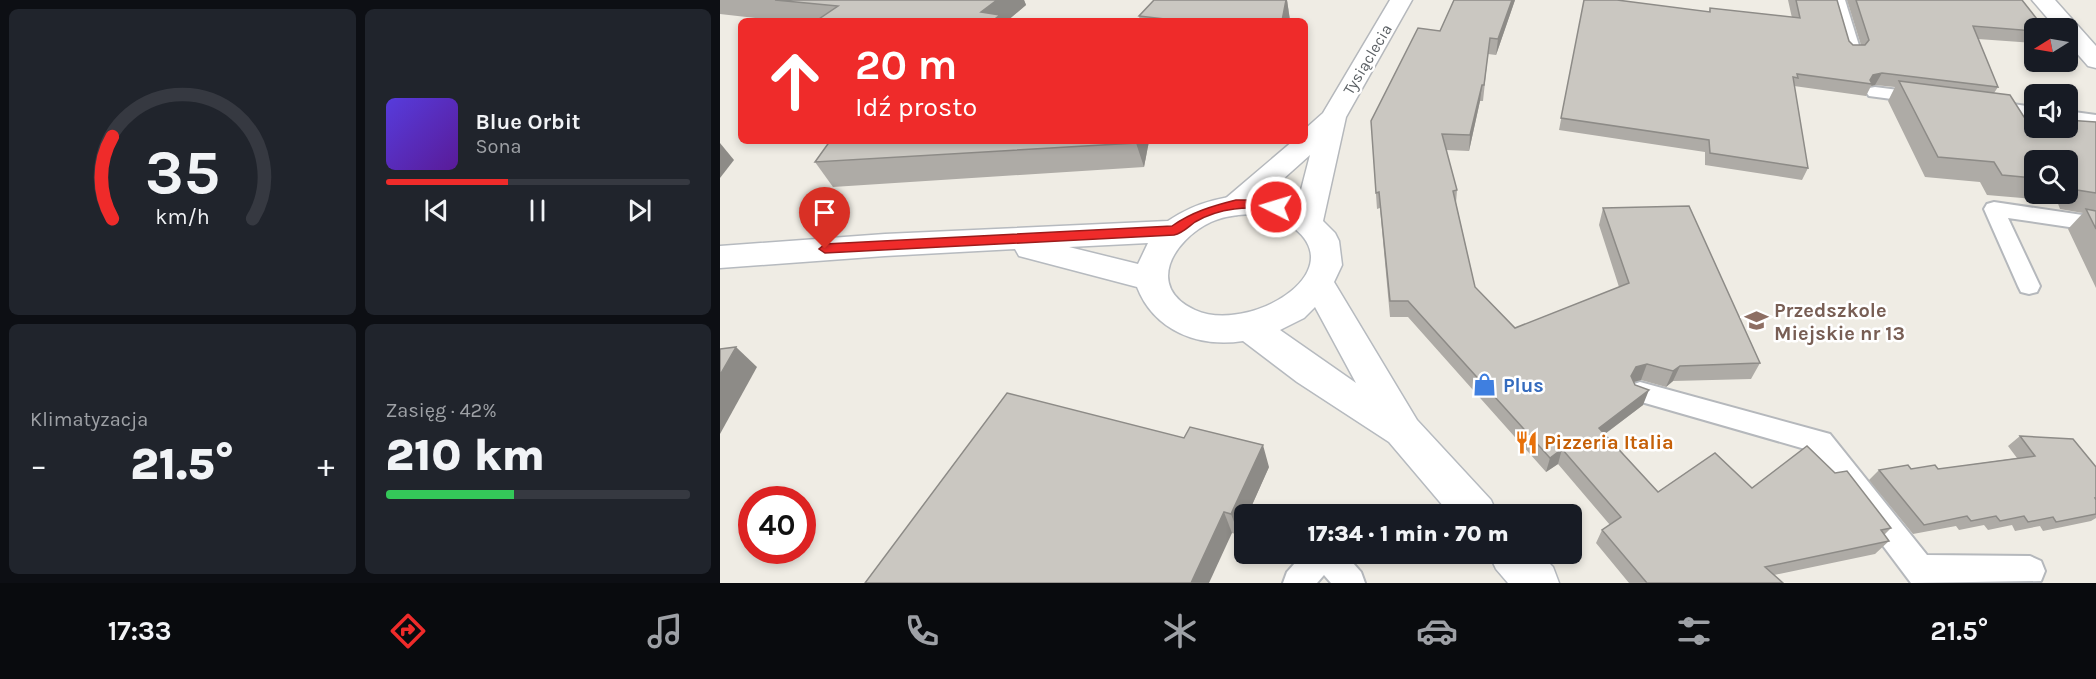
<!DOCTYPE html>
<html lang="pl">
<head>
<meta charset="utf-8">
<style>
  :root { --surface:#171b24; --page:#20242c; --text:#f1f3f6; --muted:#9ea1a6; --line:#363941; --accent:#ef2b2a }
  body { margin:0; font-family:Karla,sans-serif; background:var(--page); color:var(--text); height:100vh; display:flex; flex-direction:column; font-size:22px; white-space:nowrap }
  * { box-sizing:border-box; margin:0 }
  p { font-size:20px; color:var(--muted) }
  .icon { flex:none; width:33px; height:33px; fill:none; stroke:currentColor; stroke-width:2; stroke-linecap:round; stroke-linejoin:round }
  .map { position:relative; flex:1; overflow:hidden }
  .side { display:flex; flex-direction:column; gap:9px; padding:9px; background:#0d0f14; width:720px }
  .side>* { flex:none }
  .banner { position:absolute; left:18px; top:18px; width:570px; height:126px; border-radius:9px; box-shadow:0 3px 9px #0003; background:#ef2b2a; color:#fff; overflow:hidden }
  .needle { width:39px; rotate:259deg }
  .fabs { position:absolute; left:1304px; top:18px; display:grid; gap:12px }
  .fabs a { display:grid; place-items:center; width:54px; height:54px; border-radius:9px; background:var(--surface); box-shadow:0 3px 9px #0003; font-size:30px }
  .speed { position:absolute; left:18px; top:486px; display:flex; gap:12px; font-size:30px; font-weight:700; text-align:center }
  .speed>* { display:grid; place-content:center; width:78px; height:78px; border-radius:50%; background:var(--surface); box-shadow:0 3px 9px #0003; line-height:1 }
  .speed .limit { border:9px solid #d22; background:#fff; color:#111 }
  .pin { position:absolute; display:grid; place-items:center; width:51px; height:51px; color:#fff; margin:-62px -26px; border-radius:50% 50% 50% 0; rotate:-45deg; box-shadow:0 0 6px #0007 }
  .pin .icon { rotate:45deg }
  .me { position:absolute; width:66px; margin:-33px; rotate:275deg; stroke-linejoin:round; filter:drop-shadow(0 0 4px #0008) }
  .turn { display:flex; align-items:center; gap:21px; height:126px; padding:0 18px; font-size:27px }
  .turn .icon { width:78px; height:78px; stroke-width:2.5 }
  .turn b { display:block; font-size:42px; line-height:51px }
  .big { font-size:45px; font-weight:800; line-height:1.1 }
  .side .tile { flex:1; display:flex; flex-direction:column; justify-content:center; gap:9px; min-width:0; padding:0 21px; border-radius:9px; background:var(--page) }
  .side .dial { align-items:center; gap:0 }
  .dial svg { height:156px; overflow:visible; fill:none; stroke:var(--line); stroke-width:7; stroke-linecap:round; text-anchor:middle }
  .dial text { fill:var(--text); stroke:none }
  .song { display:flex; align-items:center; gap:18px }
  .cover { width:72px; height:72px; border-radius:9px; background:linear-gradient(135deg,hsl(250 70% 55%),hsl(270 70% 35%)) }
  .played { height:6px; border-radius:3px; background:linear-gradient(90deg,var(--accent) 40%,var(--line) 40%) }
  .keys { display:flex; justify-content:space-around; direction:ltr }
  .heat { display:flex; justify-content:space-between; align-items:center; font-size:33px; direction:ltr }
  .charge { height:9px; border-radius:4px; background:linear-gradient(90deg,#34c759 42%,var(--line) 0) }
  .side .tiles { flex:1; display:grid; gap:9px; grid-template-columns:repeat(2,1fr) }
  .trip { position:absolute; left:514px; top:504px; width:348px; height:60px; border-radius:9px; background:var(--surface); box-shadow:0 3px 9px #0003; font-weight:800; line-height:60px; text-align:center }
  .menu { display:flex; height:96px; justify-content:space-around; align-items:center; background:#090b0e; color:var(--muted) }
  .menu .icon { width:42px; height:42px }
  .menu .active { color:var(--accent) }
  .menu b { font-size:27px; color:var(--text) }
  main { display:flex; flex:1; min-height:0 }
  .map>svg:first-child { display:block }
</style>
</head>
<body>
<main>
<section class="side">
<div class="tiles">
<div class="tile dial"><svg viewBox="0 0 100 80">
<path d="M14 69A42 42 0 1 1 86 69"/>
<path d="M14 69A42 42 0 0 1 14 27" stroke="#ef2b2a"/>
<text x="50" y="56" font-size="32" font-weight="700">35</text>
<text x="50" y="72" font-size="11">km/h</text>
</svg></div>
<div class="tile">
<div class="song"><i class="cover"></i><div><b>Blue Orbit</b><p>Sona</p></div></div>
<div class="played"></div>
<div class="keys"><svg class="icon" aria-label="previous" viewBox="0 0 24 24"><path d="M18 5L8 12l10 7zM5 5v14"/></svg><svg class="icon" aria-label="pause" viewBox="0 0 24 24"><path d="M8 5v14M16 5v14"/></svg><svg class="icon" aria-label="next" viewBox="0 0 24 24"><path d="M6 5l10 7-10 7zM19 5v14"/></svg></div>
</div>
<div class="tile"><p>Klimatyzacja</p>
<div class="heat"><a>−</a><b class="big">21.5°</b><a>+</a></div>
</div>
<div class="tile"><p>Zasięg · 42%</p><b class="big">210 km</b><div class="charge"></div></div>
</div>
</section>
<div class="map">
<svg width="1376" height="583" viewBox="0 0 1376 583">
  <rect width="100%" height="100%" fill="#efece4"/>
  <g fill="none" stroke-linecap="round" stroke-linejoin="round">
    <defs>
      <g id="lane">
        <polygon points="1111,0 1125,0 1141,52 1139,55 1127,55 1125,52"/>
        <polygon points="1155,87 1202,93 1208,94 1211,98 1208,102 1202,103 1149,96 1146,92 1149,88"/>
        <polygon points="1271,101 1314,107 1314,117 1265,110 1262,106 1265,102"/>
        <polygon points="1347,111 1376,115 1376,125 1347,121"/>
        <polygon points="1274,202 1376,217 1376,231 1288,218 1320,286 1317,292 1309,294 1301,292 1298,286 1264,209 1267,204"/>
        <polygon points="920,382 1110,434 1207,555 1310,556 1321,561 1325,571 1321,581 1191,583 1092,451 911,399 907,392 911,385"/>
        <polygon points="583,554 625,554 641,572 645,583 611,583 604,575 597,583 563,583 567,572"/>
      </g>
      <g id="street">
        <polygon points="670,0 692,0 626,117 603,221 599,228 588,231 577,228 573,221 590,155 526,212 516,215 506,212 501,205 506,198 573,141 585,141 585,129 603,113"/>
        <polygon points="1312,0 1335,0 1376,46 1376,68 1368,66 1347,42 1347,28 1336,28"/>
      </g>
      <g id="secondary">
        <path d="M 543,194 L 594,212 L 615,233 L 619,241 L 622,265 L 614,282 L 697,420 L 771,500 L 777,514 L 730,514 L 669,442 L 577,382 L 523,341 C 479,348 434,331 417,287 L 299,256 L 295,249 L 165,256 L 0,268 L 0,246 L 165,234 L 448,221 C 477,201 508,195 543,194 ZM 540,214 C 550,218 565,221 574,228 C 632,274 527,334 475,310 C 425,287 453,240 491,222 C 506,215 523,214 540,214 ZM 428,243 L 418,264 L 349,247 ZM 595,307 L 636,383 L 560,330 L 584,318 Z"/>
        <polygon points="769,554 820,554 833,567 839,583 788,583 776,569"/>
      </g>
    </defs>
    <use href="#lane" stroke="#b5b8bc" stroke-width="4"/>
    <use href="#street" stroke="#b5b8bc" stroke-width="3"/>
    <use href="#secondary" stroke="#b6babf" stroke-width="3"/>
    <use href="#lane" fill="#fff" fill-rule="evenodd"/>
    <use href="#street" fill="#fff" fill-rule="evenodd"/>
    <use href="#secondary" fill="#fff" fill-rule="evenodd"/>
  </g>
  <g fill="#aeaba6" fill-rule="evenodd">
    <polygon points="0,0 304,0 306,5 287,21 62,21 0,14"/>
    <polygon points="434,0 567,0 570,20 570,21 420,21 419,16"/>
    <polygon points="734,0 795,0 776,55 768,54 763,101 760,101 749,151 726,150 737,190 736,203 755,287 795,328 899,287 879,225 883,208 1040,363 1031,379 953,381 946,387 921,380 914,382 923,405 885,434 938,492 1032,488 1171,528 1164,535 1169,541 1155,554 1054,575 1063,583 909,583 876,543 882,530 890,525 838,464 826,472 688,317 670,317 660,208 657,209 651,121 720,31"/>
    <path d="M 864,0 L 989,12 L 990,8 L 1072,18 L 1068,0 L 1117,0 L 1129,41 L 1133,45 L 1141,45 L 1127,0 L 1302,0 L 1314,28 L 1314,43 L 1258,39 L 1278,87 L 1274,93 L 1304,117 L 1376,122 L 1376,288 L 1348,229 L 1363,213 L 1340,209 L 1337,201 L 1267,195 L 1260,182 L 1205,177 L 1168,101 L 1175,87 L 1155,85 L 1151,86 L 1146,96 L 1074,86 L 1088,168 L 1082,180 L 985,165 L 985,152 L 839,130 ZM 1314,160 L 1347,160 L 1347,194 L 1314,194 Z"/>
    <polygon points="110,141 429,141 424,167 113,187 95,162"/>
    <polygon points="1300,436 1376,467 1376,518 1371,521 1323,531 1320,526 1295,531 1292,525 1268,530 1264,525 1239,530 1236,526 1193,534 1149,480 1159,470 1218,469 1297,458 1288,446"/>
    <polygon points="549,467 528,514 525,514 525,522 519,535 512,533 145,583"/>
  </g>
  <g fill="#8d8b87">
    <polygon points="277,0 304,0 306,5 287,21 265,21 261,12"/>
    <polygon points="566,0 567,0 570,21 562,21"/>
    <polygon points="792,0 795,0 776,55 778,39"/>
    <polygon points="1162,73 1155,85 1151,86 1152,84 1148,83 1153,75"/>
    <polygon points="762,85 760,101 749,151 750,135"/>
    <polygon points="416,141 429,141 424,167 416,143"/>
    <polygon points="0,143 14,160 0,178"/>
    <polygon points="16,347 37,367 0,434 0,375"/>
    <polygon points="927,364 921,380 910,383 911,376 916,367"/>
    <polygon points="960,366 953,381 946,387 953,371"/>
    <polygon points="929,390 923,405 874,442 879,428"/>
    <polygon points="543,445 549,467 528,514 525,514 525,522 519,535 511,514"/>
    <polygon points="842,449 838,464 826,472 830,458"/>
    <polygon points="504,512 512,533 489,583 471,583"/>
  </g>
  <g fill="#cac7c1" stroke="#8d8b87" stroke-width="1.5">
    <polygon points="55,0 277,0 261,12 280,15 272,21 96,21 118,6"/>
    <polygon points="434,0 566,0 562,21 462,21 419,16"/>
    <polygon points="734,0 792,0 778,39 770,38 764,85 762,85 750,135 722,134 737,190 733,191 755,287 795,328 909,283 883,208 969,206 1040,363 960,366 953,371 927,364 916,367 911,376 915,385 929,390 879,428 938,492 995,453 1032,488 1087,446 1115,473 1127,471 1171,528 1161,530 1169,541 1045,567 1063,583 927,583 882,530 901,517 842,449 830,458 688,301 670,301 659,192 656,193 651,121 698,28 720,31"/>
    <polygon points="864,0 897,0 990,12 990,8 1080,18 1076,0 1117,0 1129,41 1133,45 1145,45 1149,40 1136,0 1302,0 1324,28 1314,28 1314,31 1253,26 1278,87 1162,73 1153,75 1150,80 1152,84 1077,74 1078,78 1073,77 1088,168 990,153 989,140 841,118"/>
    <polygon points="1179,81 1290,95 1304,117 1314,117 1314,128 1347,128 1347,120 1376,122 1376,193 1357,190 1353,181 1347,181 1347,160 1314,160 1314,178 1282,175 1274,162 1218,157"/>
    <polygon points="110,141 416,141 416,143 95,162"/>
    <polygon points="1366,209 1376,211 1376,229"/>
    <polygon points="16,347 0,375 0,349"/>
    <polygon points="287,393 464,438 470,427 543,445 511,514 504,512 471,583 145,583"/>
    <polygon points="1300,436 1353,439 1376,467 1376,498 1375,498 1376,500 1376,514 1336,522 1333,517 1308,522 1304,516 1280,521 1276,516 1251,521 1247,516 1204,525 1159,470 1188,465 1191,469 1215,465 1218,469 1315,456"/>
  </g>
  <path fill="#ef2b2a" stroke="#9b1c1b" stroke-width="1.5" d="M 516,200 L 543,200 L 560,204 L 562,207 L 556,211 C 529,205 499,208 475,222 C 468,227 463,233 454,235 L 105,253 L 99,249 L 105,244 L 452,226 C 472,212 492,206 516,200 Z"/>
  <defs>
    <symbol id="school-bare" viewBox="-9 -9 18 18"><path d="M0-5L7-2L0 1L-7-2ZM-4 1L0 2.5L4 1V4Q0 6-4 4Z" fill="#8d6e63" stroke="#fff" stroke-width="2.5" paint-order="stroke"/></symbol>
    <symbol id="shop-bare" viewBox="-9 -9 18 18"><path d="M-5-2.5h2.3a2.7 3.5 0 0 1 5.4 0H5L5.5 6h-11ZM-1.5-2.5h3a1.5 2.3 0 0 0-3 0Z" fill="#3f7fe0" stroke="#fff" stroke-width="2.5" paint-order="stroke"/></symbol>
    <symbol id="restaurant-bare" viewBox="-9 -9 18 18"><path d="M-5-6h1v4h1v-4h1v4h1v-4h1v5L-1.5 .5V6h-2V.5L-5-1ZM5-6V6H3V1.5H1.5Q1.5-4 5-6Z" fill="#e8710a" stroke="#fff" stroke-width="2.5" paint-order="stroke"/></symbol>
  </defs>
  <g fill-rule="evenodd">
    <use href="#school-bare" x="1020" y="304" width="33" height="33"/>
    <use href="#shop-bare" x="748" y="368" width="33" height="33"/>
    <use href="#restaurant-bare" x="790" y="426" width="33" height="33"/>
  </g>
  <g text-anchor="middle" stroke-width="5" stroke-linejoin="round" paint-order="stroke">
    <g font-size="16" fill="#5c6165" stroke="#fff">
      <text transform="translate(647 59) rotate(-59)" y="6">Tysiąclecia</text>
    </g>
    <g font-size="20" font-weight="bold" fill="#785e54" stroke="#fff" text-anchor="start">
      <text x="1054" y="317">Przedszkole<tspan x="1054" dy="23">Miejskie nr 13</tspan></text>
    </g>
    <g font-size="20" font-weight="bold" fill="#366cbe" stroke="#fff" text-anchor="start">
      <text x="783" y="392">Plus</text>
    </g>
    <g font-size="20" font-weight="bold" fill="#c56008" stroke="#fff" text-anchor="start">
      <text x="824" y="449">Pizzeria Italia</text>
    </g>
  </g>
</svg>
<div class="fabs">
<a><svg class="needle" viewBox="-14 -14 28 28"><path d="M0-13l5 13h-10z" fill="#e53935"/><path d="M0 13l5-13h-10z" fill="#9ea1a6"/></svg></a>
<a><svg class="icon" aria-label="sound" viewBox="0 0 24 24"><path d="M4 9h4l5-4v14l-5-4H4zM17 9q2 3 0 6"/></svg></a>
<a><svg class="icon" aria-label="search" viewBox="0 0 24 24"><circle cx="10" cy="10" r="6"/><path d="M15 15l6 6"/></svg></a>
</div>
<div class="speed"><div class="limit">40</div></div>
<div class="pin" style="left:105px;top:249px;background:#d93025"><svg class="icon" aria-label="arrive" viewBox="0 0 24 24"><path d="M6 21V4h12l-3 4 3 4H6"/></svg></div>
<svg class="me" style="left:556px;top:207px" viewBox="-20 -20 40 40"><circle r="17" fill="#ef2b2a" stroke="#fff" stroke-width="3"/><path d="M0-11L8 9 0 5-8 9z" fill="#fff"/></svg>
<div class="trip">17:34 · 1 min · 70 m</div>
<div class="banner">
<div class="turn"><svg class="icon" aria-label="ahead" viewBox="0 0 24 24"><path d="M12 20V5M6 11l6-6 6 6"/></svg><div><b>20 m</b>Idź prosto</div></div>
</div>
</div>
</main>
<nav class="menu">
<b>17:33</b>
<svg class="icon active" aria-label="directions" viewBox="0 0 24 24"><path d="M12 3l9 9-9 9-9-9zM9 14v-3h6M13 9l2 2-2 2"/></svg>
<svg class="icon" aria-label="music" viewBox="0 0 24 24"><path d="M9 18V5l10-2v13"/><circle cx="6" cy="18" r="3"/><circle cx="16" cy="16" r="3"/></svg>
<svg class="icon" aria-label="phone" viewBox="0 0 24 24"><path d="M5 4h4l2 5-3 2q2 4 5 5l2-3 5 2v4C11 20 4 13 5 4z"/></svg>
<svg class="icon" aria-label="climate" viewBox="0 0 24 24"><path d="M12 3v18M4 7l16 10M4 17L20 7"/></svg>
<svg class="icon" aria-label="car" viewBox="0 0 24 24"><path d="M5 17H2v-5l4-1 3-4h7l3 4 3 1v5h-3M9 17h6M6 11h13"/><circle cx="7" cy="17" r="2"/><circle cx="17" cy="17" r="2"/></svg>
<svg class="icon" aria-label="filters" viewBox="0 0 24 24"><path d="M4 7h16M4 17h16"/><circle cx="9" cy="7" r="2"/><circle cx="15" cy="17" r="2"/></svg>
<b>21.5°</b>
</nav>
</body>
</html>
